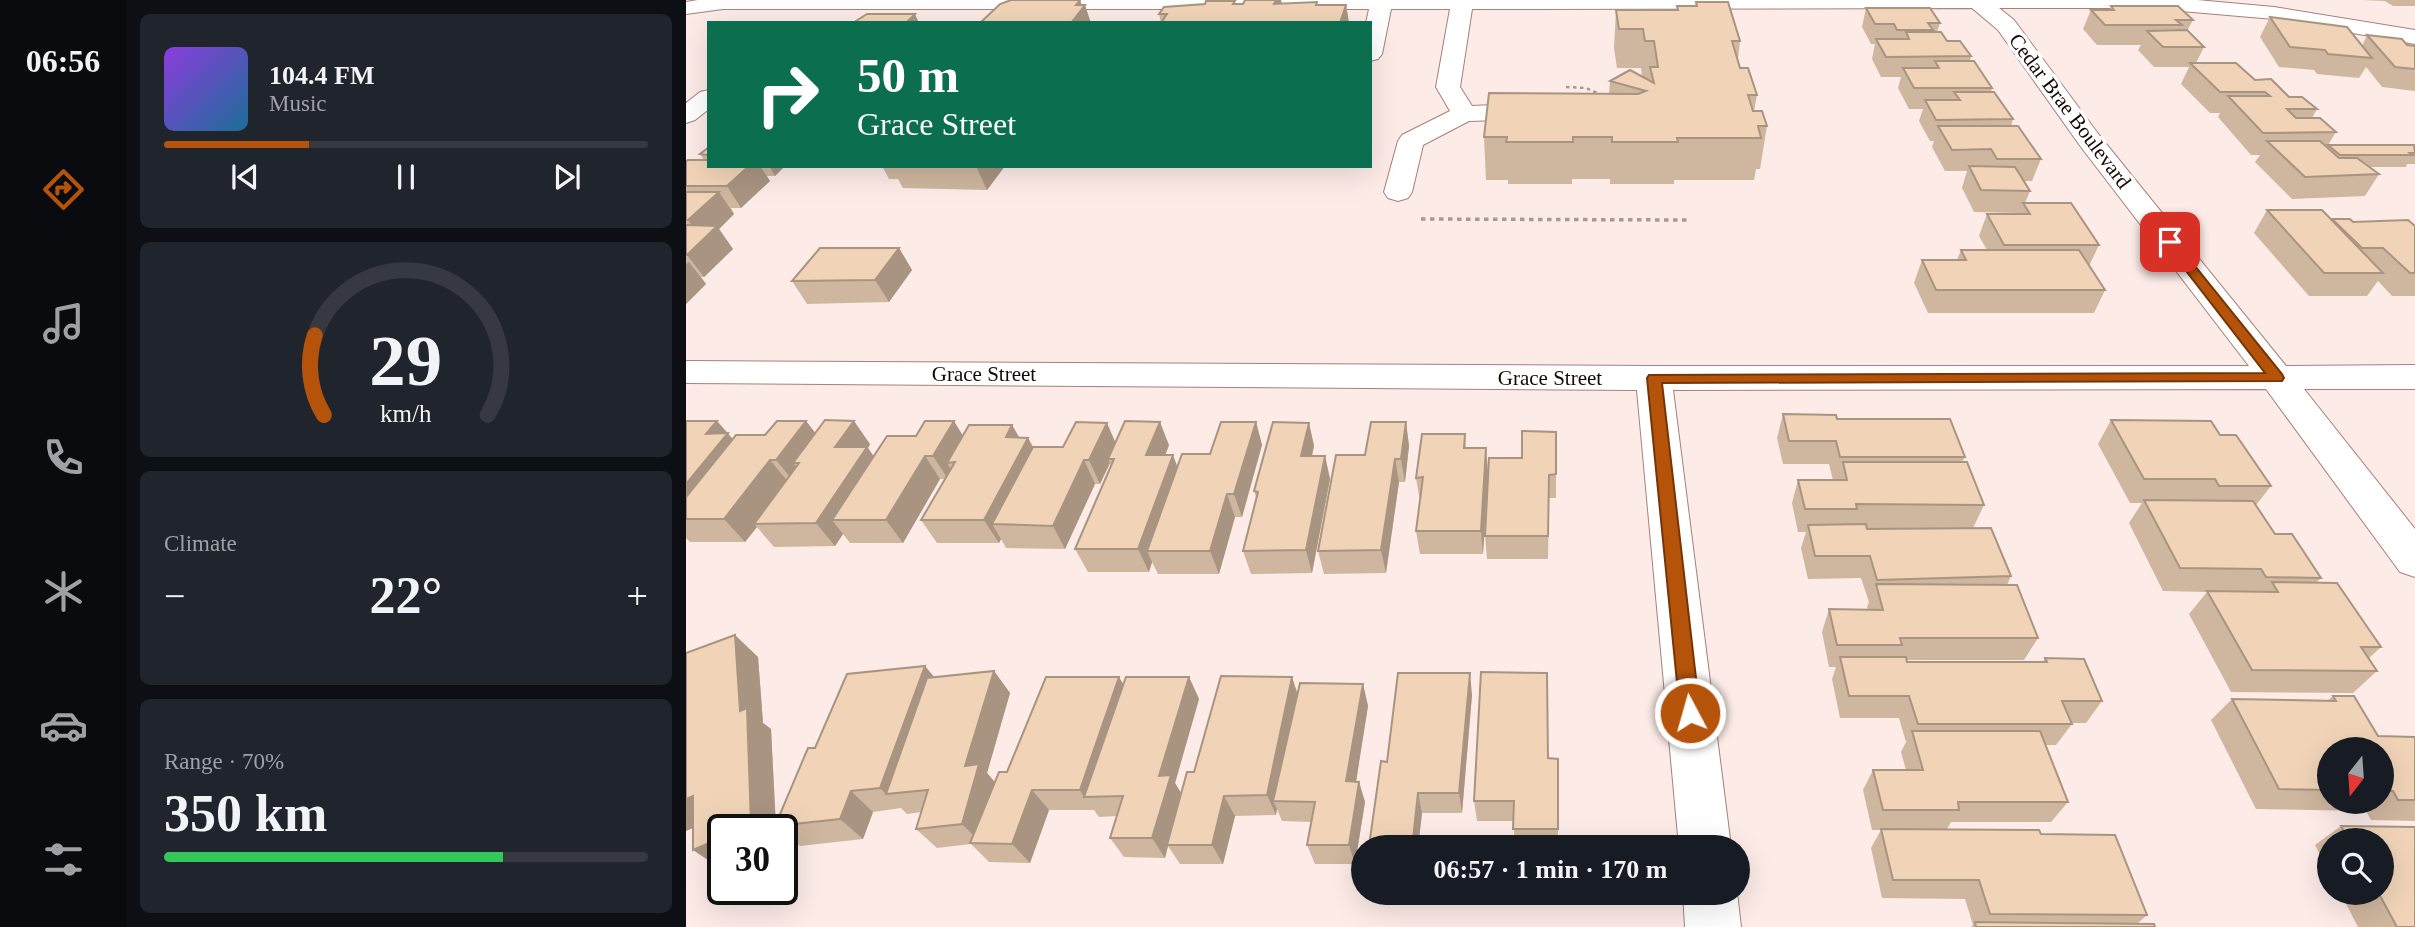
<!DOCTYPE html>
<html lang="en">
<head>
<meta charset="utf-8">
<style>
  :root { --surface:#171b24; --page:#20242c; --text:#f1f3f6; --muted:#9ea1a6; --line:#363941; --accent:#b45309 }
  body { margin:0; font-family:Georgia,serif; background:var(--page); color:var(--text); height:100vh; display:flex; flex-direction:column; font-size:26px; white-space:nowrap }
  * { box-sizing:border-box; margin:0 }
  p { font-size:23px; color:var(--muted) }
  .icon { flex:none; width:38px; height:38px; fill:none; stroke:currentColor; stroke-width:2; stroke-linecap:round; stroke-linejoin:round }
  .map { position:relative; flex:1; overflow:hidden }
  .sheet { display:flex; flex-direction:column; gap:14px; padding:14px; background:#0d0f14; width:560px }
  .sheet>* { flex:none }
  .banner { position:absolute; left:21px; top:21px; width:665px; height:147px; border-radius:0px; box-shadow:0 7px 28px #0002; background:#0b6e4f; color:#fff; overflow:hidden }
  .needle { width:46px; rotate:197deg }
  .buttons { position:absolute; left:1631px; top:737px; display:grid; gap:14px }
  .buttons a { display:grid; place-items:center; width:77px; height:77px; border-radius:50%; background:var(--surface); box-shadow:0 7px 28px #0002; font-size:35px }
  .speed { position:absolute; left:21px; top:814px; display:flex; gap:14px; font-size:35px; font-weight:700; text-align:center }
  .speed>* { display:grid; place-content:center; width:91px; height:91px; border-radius:50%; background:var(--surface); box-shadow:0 7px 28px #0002; line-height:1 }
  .speed .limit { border:4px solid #111; border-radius:10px; background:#fff; color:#111 }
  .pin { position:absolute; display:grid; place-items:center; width:60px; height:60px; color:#fff; margin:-30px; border-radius:14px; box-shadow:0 4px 10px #0006 }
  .me { position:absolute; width:77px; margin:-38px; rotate:354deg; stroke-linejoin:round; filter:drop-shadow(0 0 5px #0008) }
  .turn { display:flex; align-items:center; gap:24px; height:147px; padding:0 35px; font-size:32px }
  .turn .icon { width:91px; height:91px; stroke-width:2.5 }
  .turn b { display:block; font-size:49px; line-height:60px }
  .big { font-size:52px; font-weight:700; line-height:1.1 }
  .sheet .widget { flex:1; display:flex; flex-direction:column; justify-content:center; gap:10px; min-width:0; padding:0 24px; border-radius:10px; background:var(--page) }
  .sheet .dial { align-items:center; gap:0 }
  .dial svg { height:182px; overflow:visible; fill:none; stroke:var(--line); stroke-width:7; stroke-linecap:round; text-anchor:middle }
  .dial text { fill:var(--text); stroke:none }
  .song { display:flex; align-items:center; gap:21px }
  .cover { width:84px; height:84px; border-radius:10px; background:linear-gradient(135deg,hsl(270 70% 55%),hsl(200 70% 35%)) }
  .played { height:7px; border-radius:4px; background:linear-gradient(90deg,var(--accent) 30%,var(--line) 30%) }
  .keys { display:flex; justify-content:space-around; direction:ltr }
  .heat { display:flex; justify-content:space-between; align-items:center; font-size:38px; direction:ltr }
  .charge { height:10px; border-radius:5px; background:linear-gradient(90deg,#34c759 70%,var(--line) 0) }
  .trip { position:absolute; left:665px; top:835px; width:399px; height:70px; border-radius:35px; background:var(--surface); box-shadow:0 7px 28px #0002; font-weight:700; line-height:70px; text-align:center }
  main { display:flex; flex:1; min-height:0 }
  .tab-bar { display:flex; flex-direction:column; width:126px; justify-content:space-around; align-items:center; background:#090b0e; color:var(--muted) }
  .tab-bar .icon { width:49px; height:49px }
  .tab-bar .current { color:var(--accent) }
  .tab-bar b { font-size:32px; color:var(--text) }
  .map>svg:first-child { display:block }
</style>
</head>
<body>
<main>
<nav class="tab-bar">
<b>06:56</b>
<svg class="icon current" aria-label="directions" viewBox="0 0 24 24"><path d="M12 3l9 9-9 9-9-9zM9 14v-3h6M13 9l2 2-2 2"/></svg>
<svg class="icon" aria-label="music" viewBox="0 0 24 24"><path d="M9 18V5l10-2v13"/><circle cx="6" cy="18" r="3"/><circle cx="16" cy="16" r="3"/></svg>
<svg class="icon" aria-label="phone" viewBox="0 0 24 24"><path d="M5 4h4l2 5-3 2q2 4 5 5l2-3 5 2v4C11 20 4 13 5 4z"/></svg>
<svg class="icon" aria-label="climate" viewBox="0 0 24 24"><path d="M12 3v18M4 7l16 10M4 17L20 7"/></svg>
<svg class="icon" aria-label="car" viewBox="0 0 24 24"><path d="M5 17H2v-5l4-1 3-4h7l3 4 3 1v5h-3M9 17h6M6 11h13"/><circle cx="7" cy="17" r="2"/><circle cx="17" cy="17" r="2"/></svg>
<svg class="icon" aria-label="filters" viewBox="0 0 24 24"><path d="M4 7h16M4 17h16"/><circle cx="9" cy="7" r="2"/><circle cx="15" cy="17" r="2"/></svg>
</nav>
<section class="sheet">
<div class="widget">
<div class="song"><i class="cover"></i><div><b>104.4 FM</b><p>Music</p></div></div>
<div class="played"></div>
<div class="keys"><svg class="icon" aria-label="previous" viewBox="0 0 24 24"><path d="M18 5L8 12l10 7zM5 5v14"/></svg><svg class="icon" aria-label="pause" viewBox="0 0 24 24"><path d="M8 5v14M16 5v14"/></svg><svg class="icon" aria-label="next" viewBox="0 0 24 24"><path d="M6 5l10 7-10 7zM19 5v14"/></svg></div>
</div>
<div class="widget dial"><svg viewBox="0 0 100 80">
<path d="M14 69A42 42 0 1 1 86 69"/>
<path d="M14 69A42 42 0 0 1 10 34" stroke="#b45309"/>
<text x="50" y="56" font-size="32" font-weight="700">29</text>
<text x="50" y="72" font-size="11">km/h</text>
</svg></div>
<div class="widget"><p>Climate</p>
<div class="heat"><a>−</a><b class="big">22°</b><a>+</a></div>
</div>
<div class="widget"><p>Range · 70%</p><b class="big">350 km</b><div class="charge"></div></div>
</section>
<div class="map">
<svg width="1729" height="927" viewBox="0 0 1729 927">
  <rect width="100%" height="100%" fill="#fcebe7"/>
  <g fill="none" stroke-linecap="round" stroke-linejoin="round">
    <defs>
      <g id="minor">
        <polygon points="12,0 1511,0 1588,7 1729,30 1729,44 1588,19 1460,8 1313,8 1328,20 1413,135 1600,366 1729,365 1729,389 1618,389 1729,529 1729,577 1714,572 1580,389 987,390 1045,847 993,847 951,390 0,383 0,361 968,366 1563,366 1395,147 1312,30 1286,8 786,9 774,87 786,106 852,103 861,106 865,111 861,116 852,119 783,121 737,145 726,192 722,198 712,201 702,198 698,192 712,141 716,135 764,111 750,87 764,9 705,9 696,54 692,59 684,61 684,23 680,23 683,9 37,9 0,14 0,2"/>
        <polygon points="23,90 23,109 9,120 0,123 0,103 14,92"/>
        <polygon points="997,892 1051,892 1055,927 999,927"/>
      </g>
    </defs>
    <use href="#minor" stroke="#a78177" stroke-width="2"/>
    <polyline stroke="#a89995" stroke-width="2.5" stroke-dasharray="3.5 3.5" stroke-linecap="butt" points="880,87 900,88 918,96"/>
    <polyline stroke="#a89995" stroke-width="3.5" stroke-dasharray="4.5 4.5" stroke-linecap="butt" points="735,219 1002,220"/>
    <use href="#minor" fill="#fff" fill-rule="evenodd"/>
  </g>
  <g fill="#cfb69e" fill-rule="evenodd">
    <polygon points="559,0 595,0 596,4 631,2 631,5 660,5 663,23 475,23 473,14 557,4"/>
    <polygon points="1674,0 1729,0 1729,6 1707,6 1699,1"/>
    <polygon points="1010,2 1054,41 1052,59 1054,68 1071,95 1068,111 1081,126 1074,169 1070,169 1068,180 988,180 988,184 924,184 924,179 886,179 886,184 822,184 822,180 800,180 798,137 923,94 924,81 956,77 955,68 931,68 928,48 930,10 991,10 991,6 1009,6"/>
    <polygon points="1425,6 1507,20 1501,31 1518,47 1510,63 1569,80 1631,109 1626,118 1650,132 1642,145 1729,145 1729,164 1721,164 1720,167 1683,167 1693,174 1679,196 1606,199 1569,162 1574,155 1565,155 1532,117 1534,113 1524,113 1495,84 1503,67 1468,67 1452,50 1455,45 1411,45 1397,29 1405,10 1424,10"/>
    <polygon points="1180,8 1254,23 1251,32 1261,41 1285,56 1284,61 1306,88 1305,92 1327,119 1325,126 1355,159 1346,181 1338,181 1344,191 1339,203 1413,245 1403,266 1419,290 1408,313 1242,313 1228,283 1236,260 1271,260 1275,250 1301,250 1293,236 1301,214 1333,214 1334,213 1288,212 1276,188 1281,171 1259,171 1246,147 1248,141 1244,141 1233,121 1237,109 1223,109 1212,88 1215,77 1195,77 1186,59 1189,44 1185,44 1176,27"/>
    <polygon points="1584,17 1676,46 1681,35 1721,45 1729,46 1729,91 1696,87 1680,67 1673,78 1631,74 1628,70 1593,67 1574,37"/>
    <polygon points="23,143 23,166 99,166 89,176 81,176 84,181 55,208 45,208 48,214 33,229 47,249 18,277 15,277 20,284 0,304 0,161 18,160 14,154 23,147 21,144"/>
    <polygon points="196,166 319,166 301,190 217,188 212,179 203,179"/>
    <polygon points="1581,210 1645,220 1646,219 1667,222 1729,226 1729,296 1706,296 1692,281 1681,296 1623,296 1568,233"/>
    <polygon points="213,248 226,270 203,302 121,304 106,281"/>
    <path d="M 1097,414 L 1151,419 L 1279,457 L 1276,462 L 1298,505 L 1287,528 L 1325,576 L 1321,585 L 1352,638 L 1338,660 L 1220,660 L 1221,662 L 1357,662 L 1359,658 L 1416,701 L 1400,723 L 1385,723 L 1386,724 L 1370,745 L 1360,745 L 1382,802 L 1365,822 L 1265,822 L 1261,829 L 1355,834 L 1461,915 L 1451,924 L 1469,927 L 1285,927 L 1287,925 L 1279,899 L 1196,898 L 1185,848 L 1195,830 L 1186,830 L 1177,790 L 1187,770 L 1220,770 L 1215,752 L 1220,742 L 1213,718 L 1154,718 L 1146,679 L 1150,667 L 1143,667 L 1136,632 L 1143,609 L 1182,610 L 1181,607 L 1183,602 L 1175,578 L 1122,579 L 1115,548 L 1120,532 L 1112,532 L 1106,503 L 1112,480 L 1147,480 L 1143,464 L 1097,464 L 1091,438 ZM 1181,528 L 1250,528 L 1181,529 Z"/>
    <polygon points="1425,420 1534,435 1585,486 1570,505 1589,534 1635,578 1631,582 1695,647 1683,658 1691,671 1667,693 1545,692 1503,614 1521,592 1477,591 1443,523 1456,503 1444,503 1412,444"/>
    <polygon points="0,421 31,421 47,439 79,435 120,421 129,433 184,444 182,448 187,456 326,425 333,437 347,447 377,447 430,442 483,445 479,455 492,467 524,454 570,422 576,445 556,517 549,517 533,574 472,574 466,562 463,572 402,572 389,549 425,466 424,463 414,484 409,484 379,549 320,548 315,539 313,543 251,543 235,520 259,479 254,479 217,543 164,543 157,534 149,546 88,547 71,527 59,542 4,542 0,538"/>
    <polygon points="720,422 723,446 719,482 713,482 700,573 638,574 632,551 679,455"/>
    <polygon points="623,423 628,446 626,456 639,456 644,479 626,573 565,574 557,551 570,497 568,491"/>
    <polygon points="870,432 870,498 863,498 862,559 801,559 799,536 836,458"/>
    <polygon points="779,434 780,448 802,472 797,554 734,554 730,531 734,501 730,478"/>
    <polygon points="72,657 77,723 85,729 90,824 129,748 239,666 248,677 308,671 324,693 301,773 309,782 321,772 438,685 503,677 513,699 489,783 495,794 508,772 611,693 677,684 682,706 670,781 673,782 679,802 669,864 629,864 621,845 625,822 596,821 591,809 590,815 549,816 537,864 494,864 482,846 479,858 438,857 424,838 431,816 413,817 408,810 363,810 344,863 303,862 285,844 251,848 230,829 235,812 221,814 215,808 187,812 177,839 114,846 96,832 96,830 93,830 90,827 35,869 7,828"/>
    <polygon points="786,695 776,813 736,813 732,847 686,847 684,839 701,762"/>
    <path d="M 1647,696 L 1692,736 L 1729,737 L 1729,821 L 1685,820 L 1680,811 L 1570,809 L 1525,720 L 1546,699 L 1642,700 ZM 1643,749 L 1696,749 L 1696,802 L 1643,802 Z"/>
    <polygon points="862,758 872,759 872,847 828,847 828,821 791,821 788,801"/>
    <polygon points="1655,826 1729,827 1729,927 1672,927 1654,892 1696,892 1696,840 1643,840 1643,872 1629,845"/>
  </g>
  <g fill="#a99481">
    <polygon points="394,0 397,8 399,5 405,23 385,23 390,5"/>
    <polygon points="590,0 595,0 600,23 588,4"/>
    <polygon points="660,5 663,23 654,23"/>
    <polygon points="229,14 233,23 220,23"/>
    <polygon points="63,166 74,166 84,181 55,208 41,186"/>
    <polygon points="83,166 99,166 89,176"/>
    <polygon points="290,166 319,166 301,190"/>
    <polygon points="33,192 48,214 33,229 47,249 18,277 1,255 16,240 2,220"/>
    <polygon points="213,248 226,270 203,302 189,280"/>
    <polygon points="3,262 20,284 0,304 0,264"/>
    <polygon points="31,421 62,457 0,519 0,484 20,434"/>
    <polygon points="120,421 138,444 107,463 116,473 109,483 90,460"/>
    <polygon points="168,421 184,444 182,448 198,471 146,520 157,534 149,546 130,523 149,447"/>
    <polygon points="268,421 282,444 269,462 261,463 266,471 262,479 247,456"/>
    <polygon points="474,422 483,445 470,479 460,455"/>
    <polygon points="570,422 576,445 556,517 548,494"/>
    <polygon points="720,422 723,446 719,482 715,459"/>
    <polygon points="421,423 431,446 422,459 424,463 414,484 403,460"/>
    <polygon points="623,423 628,446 621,479 615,456"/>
    <polygon points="326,425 338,446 342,438 355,461 306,524 315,539 313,543 298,520 320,437"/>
    <polygon points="800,448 802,472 797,554 795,531"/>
    <polygon points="487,455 496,479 461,551 466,562 463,572 452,549"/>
    <polygon points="239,456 254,479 217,543 200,520"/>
    <polygon points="639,456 644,479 626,573 620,550"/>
    <polygon points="709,459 713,482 700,573 695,550"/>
    <polygon points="84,460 103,483 68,524 71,527 59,542 38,519"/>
    <polygon points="398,460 409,484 379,549 367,526"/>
    <polygon points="541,494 549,517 533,574 524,551"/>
    <polygon points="49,635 72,657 77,723 85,729 90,830 55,830 54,711"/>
    <polygon points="239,666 257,688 200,794 194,788"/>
    <polygon points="308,671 324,693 301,773 311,785 295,843 276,824 279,766"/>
    <polygon points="784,673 786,695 776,813 773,793"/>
    <polygon points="433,677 446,699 398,797 394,790"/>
    <polygon points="503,677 513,699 489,783 497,796 481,845 482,846 479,858 466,838 473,776"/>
    <polygon points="606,677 613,698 587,801 591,809 590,815 581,795"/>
    <polygon points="677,684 682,706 667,801 660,781"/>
    <polygon points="673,782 679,802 669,864 663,845"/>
    <polygon points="346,790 363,810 344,863 326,844"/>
    <polygon points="165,791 187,812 177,839 154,819"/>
    <polygon points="732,793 736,813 732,847 729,847 727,839"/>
    <polygon points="7,796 35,816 0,831 0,799"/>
    <polygon points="538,796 549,816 537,864 526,845"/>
    <polygon points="37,837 37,868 35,869 7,850"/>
  </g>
  <g fill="#f1d4b8" stroke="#a99481" stroke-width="2">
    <polygon points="325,0 394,0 390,5 399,5 385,23 294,23 314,4"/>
    <polygon points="559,0 590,0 588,4 631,2 630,5 660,5 654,23 657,23 475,23 481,14 473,14 478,7 519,4 520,1 549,1 547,4 557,4"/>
    <polygon points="1010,2 1042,2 1054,41 1046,41 1054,68 1062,68 1071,95 1062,95 1067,111 1076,111 1081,126 1072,126 1075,138 991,138 992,142 926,142 926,137 887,137 887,142 820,142 821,137 798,137 803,93 952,94 960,91 924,81 944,70 968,83 964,67 972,67 968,41 959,41 957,29 933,29 930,10 992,10 991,6 1011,6"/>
    <polygon points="1425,6 1492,6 1507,20 1490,20 1496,25 1419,25 1405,10 1428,10"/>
    <polygon points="1180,8 1244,8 1254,23 1242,23 1247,30 1211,30 1208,24 1189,24"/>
    <polygon points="181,14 229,14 220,23 167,23"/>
    <polygon points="1584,17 1661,27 1686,58 1642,54 1639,50 1604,47"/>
    <polygon points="1501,30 1518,47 1477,47 1461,31"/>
    <polygon points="1220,32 1255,32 1261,41 1274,41 1285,56 1200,57 1190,39 1223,39"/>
    <polygon points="1681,35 1716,39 1721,45 1729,46 1729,69 1709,67"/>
    <polygon points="1249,61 1288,61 1306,88 1228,88 1217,68 1253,68"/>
    <polygon points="1504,63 1550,63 1569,80 1585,79 1603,97 1616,97 1631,109 1601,109 1610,118 1634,118 1650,132 1577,133 1542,96 1584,96 1579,92 1534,92"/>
    <polygon points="1268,92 1308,92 1327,119 1250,120 1239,100 1274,100"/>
    <polygon points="1252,126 1332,126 1355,159 1311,159 1305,149 1266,150"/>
    <polygon points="1581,141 1634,141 1653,158 1671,158 1693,174 1619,177"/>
    <polygon points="1642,145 1728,145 1729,153 1724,153 1727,155 1654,155"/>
    <polygon points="23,147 23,155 14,154"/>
    <polygon points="2,160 23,160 23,166 63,166 41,186 0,186 0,161"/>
    <polygon points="1283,166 1329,167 1344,191 1295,190"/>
    <polygon points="0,192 33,192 2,220 0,220"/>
    <polygon points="1337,203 1385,203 1413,245 1318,245 1301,214 1344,214"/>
    <polygon points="1581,210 1636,210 1697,273 1638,273"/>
    <polygon points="1646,219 1664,219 1667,222 1722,220 1729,226 1729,273 1724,273 1697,248 1676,248"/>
    <polygon points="0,225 31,226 1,255 0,255"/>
    <polygon points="134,248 213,248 189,280 106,281"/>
    <polygon points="1275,250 1393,250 1419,290 1250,290 1236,260 1280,260"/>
    <polygon points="1097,414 1150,415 1151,419 1264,419 1279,457 1154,457 1150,441 1103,441"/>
    <polygon points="139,420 168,421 149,447 181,447 130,523 68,524 113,463 107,463"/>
    <polygon points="1425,420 1525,421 1534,435 1550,435 1585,486 1533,486 1529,479 1458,479"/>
    <polygon points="0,421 31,421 20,434 42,433 0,484"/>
    <polygon points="91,421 120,421 90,460 84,460 38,519 0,519 0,497 50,435 79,435"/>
    <polygon points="239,421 268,421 247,456 239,456 200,520 146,520 201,436 230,436"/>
    <polygon points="439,421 474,422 460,455 487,455 452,549 389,549 428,459 422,459"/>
    <polygon points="390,422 421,423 403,460 398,460 367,526 306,524 347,447 377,447"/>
    <polygon points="535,422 570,422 548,494 541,494 524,551 461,551 496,454 524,454"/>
    <polygon points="587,422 623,423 615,456 639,456 620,550 557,551 572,492 568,491"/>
    <polygon points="685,422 720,422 715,459 709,459 695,550 632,551 650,455 679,455"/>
    <polygon points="283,425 326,425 320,437 342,438 298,520 235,520 269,462 261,463"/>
    <polygon points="836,431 870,432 870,474 863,475 862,536 799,536 803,458 836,458"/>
    <polygon points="736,434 779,434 778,448 800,448 795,531 730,531 737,477 730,478"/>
    <polygon points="1157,462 1281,462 1298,505 1170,504 1171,509 1119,509 1112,480 1161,480"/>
    <polygon points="1458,500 1567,501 1589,534 1606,534 1635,578 1580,577 1575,569 1494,568"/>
    <polygon points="1180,524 1181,529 1305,528 1325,576 1191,580 1184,556 1129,556 1122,525"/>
    <polygon points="1586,582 1651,583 1695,647 1675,647 1691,671 1566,670 1521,591 1592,592"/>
    <polygon points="1190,584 1331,585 1352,638 1214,638 1216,645 1151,645 1143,609 1197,610"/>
    <polygon points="49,635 54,711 61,708 65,825 55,830 37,830 37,837 7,850 7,796 0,799 0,653"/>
    <polygon points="1154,657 1220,657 1221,662 1361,662 1359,658 1398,659 1416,701 1376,701 1386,724 1232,724 1223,696 1163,696"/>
    <polygon points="239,666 194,788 165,791 154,819 89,826 122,748 129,748 161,674"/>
    <polygon points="308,671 279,766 293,764 276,824 230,829 242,790 200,794 241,678"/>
    <polygon points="795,672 861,673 862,758 872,759 872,829 827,829 828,801 788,801"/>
    <polygon points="712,673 784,673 773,793 732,793 727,839 684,839 695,761 701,762"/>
    <polygon points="535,676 606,677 581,795 538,796 526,845 481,845 501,772 508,772"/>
    <polygon points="360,677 433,677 394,790 346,790 326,844 284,843 313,772 321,772"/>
    <polygon points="440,677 503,677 473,776 485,775 466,838 424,838 437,796 398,797"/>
    <polygon points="614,683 677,684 660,781 673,782 663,845 621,845 629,802 587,801"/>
    <polygon points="1647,696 1668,696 1692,736 1729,737 1729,800 1712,800 1707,791 1696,791 1696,749 1643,749 1643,790 1593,789 1546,699 1650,701"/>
    <polygon points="1226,731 1354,731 1382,802 1272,802 1273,810 1197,810 1187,770 1237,770"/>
    <polygon points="1655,826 1729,827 1729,927 1711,927 1692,892 1696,892 1696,840 1663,840"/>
    <polygon points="1195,829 1353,830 1355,834 1429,835 1461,915 1304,914 1293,880 1207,880"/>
    <polygon points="1289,922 1468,924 1469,927 1290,927"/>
  </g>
  <polygon fill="#b45309" stroke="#753606" stroke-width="2" points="1484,239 1488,240 1596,374 1598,378 1596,381 976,383 1014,713 1011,720 1004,722 997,720 994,713 961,378 963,375 1579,373 1480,245 1480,240"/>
  <g text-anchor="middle" stroke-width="7" stroke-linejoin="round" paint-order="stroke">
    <g font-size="21" fill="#160906" stroke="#fff">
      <text transform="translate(1384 111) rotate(53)" y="7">Cedar Brae Boulevard</text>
      <text x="298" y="381">Grace Street</text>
      <text x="864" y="385">Grace Street</text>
    </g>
  </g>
</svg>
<div class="buttons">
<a><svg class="needle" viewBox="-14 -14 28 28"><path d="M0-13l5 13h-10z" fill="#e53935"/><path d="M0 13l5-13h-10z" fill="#9ea1a6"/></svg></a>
<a><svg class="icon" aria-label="search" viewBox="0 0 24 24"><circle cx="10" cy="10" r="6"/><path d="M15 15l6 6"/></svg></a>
</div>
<div class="speed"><div class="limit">30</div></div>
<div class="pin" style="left:1484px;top:242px;background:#d93025"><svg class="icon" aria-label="arrive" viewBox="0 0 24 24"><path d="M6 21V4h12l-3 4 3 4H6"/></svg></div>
<svg class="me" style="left:1004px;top:713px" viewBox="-20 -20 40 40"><circle r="17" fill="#b45309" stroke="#fff" stroke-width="3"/><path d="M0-11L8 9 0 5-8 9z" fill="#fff"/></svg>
<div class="trip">06:57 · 1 min · 170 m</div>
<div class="banner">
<div class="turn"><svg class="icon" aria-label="right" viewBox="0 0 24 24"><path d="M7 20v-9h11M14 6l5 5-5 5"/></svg><div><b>50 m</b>Grace Street</div></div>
</div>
</div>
</main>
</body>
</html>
